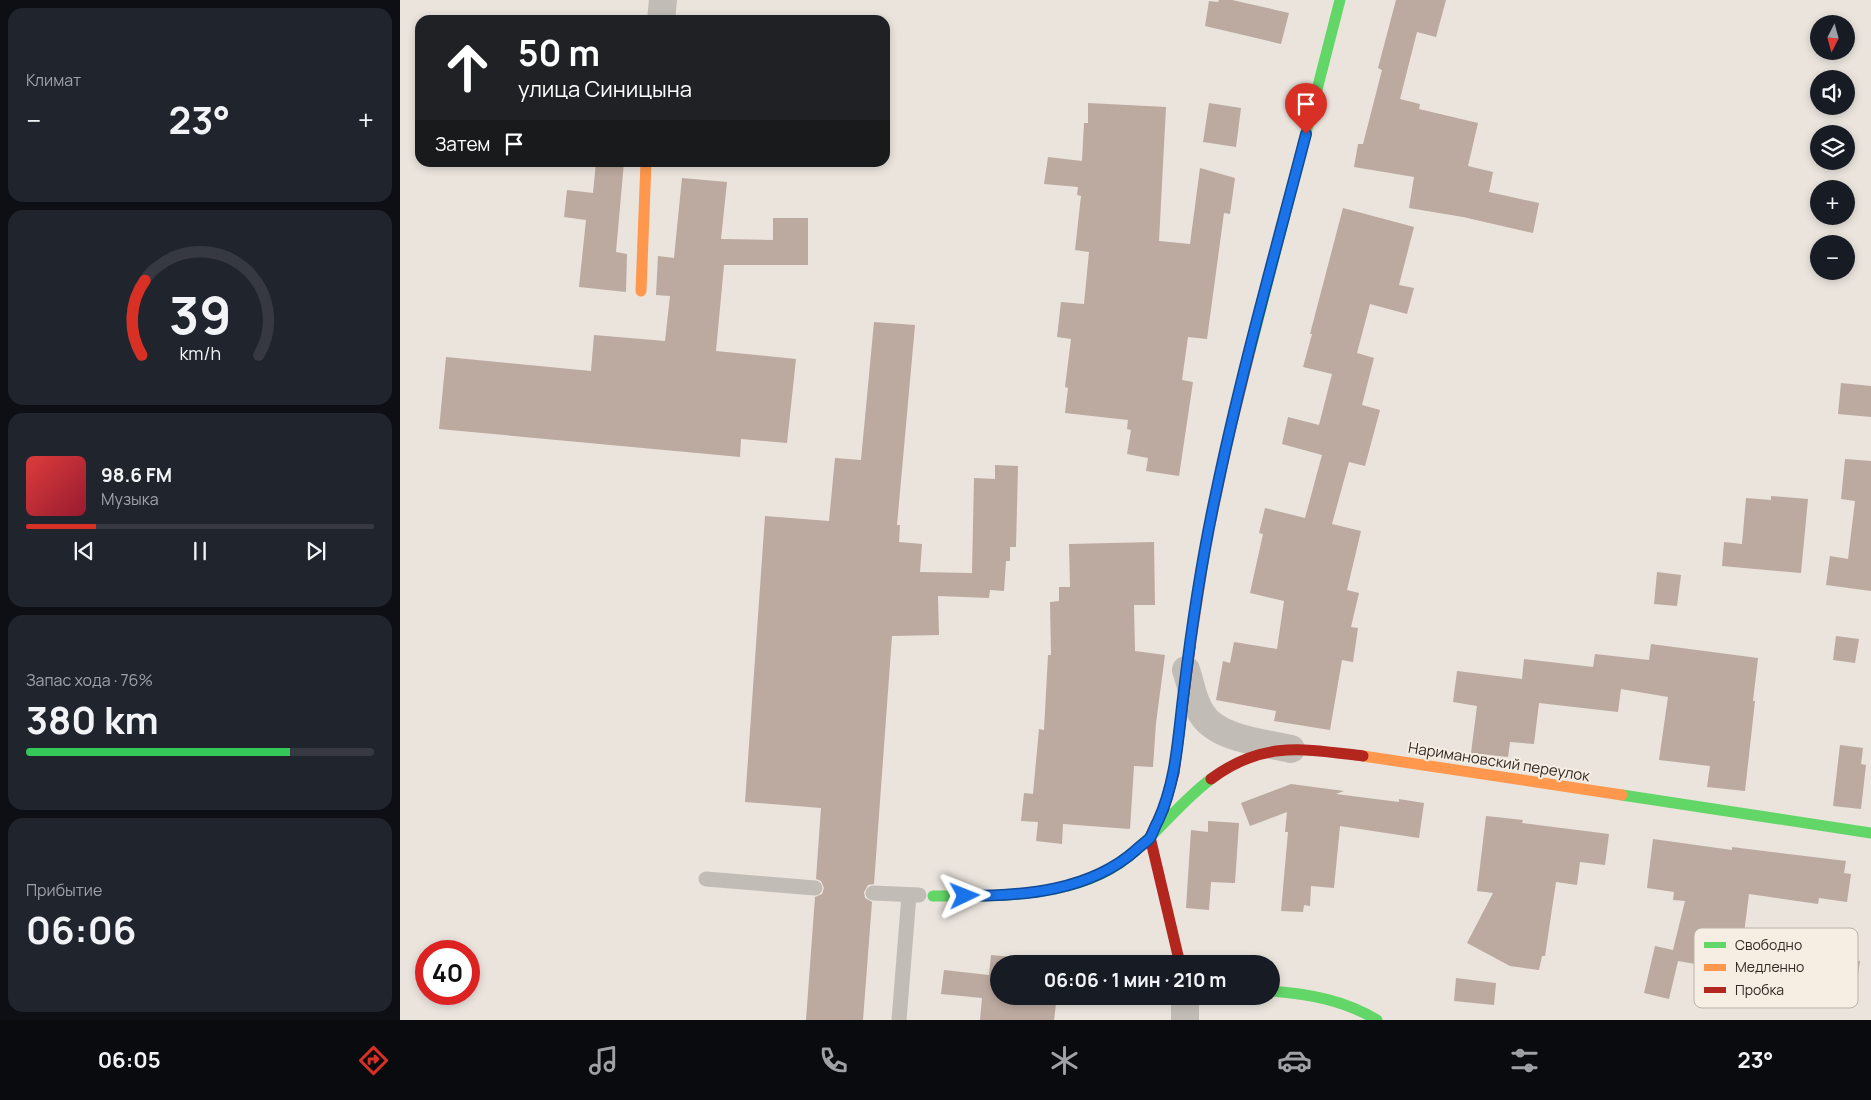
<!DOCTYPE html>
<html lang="ru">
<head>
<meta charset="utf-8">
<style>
  :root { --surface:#171b24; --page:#20242c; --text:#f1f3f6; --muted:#9ea1a6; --line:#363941; --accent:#d93025 }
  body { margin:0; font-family:Manrope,sans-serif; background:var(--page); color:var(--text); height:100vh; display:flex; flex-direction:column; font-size:19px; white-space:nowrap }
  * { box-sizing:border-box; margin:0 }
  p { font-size:16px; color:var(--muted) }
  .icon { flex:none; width:28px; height:28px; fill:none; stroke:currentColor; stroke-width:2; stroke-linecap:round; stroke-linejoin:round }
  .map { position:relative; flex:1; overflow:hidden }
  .side { display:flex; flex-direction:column; gap:8px; padding:8px; background:#0d0f14; width:400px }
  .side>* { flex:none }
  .top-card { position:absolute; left:15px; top:15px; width:475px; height:152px; border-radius:15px; box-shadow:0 2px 8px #0003; background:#202124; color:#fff; overflow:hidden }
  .needle { width:32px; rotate:186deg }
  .controls { position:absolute; left:1410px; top:15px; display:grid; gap:10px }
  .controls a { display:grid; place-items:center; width:45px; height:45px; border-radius:50%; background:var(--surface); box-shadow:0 2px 8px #0003; font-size:25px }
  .speed { position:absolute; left:15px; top:940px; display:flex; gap:10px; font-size:25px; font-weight:700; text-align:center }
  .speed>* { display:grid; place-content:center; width:65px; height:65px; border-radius:50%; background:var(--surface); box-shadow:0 2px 8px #0003; line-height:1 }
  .speed .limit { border:8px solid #d22; background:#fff; color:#111 }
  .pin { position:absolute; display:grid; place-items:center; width:42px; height:42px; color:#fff; margin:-51px -21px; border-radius:50% 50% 50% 0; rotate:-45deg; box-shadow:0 0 5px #0007 }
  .pin .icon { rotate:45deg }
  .me { position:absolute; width:55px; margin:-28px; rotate:88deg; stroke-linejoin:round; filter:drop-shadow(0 0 4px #0008) }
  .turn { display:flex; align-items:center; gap:18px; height:105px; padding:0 20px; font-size:22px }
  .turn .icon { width:65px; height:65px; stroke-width:2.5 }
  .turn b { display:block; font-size:35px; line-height:42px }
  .then { display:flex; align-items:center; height:48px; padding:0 20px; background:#0003; gap:10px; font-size:19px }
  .big { font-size:38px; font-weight:700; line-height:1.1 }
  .side .card { flex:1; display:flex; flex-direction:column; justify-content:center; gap:8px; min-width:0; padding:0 18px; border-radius:15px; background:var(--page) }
  .side .dial { align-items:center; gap:0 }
  .dial svg { height:130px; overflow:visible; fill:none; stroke:var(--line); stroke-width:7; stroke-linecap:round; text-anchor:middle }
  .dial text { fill:var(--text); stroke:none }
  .song { display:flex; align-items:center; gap:15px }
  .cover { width:60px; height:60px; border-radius:8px; background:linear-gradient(135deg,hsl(0 70% 55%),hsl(350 70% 35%)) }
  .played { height:5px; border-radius:2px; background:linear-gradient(90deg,var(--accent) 20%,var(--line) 20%) }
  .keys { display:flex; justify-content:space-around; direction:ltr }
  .heat { display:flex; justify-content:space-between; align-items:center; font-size:28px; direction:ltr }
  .charge { height:8px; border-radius:4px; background:linear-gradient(90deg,#34c759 76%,var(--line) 0) }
  .trip { position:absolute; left:590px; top:955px; width:290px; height:50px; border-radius:25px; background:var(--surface); box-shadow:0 2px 8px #0003; font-weight:700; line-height:50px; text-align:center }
  .menu { display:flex; height:80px; justify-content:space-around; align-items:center; background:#090b0e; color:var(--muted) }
  .menu .icon { width:35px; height:35px }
  .menu .current { color:var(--accent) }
  .menu b { font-size:22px; color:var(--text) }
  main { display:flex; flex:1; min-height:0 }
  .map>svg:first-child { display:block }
</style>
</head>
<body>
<main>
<section class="side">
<div class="card"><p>Климат</p>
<div class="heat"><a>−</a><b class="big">23°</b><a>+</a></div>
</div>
<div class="card dial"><svg viewBox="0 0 100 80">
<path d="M14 69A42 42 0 1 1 86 69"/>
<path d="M14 69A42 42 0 0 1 16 23" stroke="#d93025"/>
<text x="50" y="56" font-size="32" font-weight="700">39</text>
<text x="50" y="72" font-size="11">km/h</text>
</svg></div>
<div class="card">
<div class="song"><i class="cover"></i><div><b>98.6 FM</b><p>Музыка</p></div></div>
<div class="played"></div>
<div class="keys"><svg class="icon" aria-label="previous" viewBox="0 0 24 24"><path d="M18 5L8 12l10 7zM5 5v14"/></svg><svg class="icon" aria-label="pause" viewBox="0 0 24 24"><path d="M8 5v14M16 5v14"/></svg><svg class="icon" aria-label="next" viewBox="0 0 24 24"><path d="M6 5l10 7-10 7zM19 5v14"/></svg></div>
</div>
<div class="card"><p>Запас хода · 76%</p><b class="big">380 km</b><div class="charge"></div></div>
<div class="card"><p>Прибытие</p><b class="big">06:06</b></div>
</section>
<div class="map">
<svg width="1471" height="1020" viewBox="0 0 1471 1020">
  <rect width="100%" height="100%" fill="#eae4dd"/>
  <g fill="#bca99f">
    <polygon points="819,0 832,0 889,13 881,44 805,26 809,1 818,2"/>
    <polygon points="996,0 1046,0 1036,37 1017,32 1000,99 1020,104 1019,109 1078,123 1068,166 1093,172 1089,192 1139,203 1133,233 1063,217 1009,208 1014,177 954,167 958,144 963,144 982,70 978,68"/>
    <polygon points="688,103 766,107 759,241 790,244 800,168 835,178 830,214 824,213 807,339 788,337 782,380 793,382 779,476 746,471 748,458 727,454 731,430 727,429 728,420 665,413 668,388 665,387 671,339 657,337 661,302 684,304 689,252 675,250 681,196 677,195 678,187 644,184 648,157 682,161 684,123 688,123"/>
    <polygon points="809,103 841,108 836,147 803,142"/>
    <polygon points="196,162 224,162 216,252 227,254 226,292 179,287 186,220 164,217 167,190 193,193"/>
    <polygon points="282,178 327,182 321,239 373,240 373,218 408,218 408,265 324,265 316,351 396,359 387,443 341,439 340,457 39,429 46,357 191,371 194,335 265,341 270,296 256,295 258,256 274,258"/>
    <polygon points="943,208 1014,227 999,285 1014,288 1007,314 970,304 957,353 974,358 962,405 980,410 965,466 949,462 932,524 961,531 947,590 959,593 951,627 958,628 953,662 942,660 930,730 874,721 876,711 816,700 823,661 830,663 834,642 877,649 884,601 850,593 863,534 859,533 865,508 905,518 922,455 882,444 888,417 919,425 932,374 903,367 912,334 910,334"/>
    <polygon points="474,322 515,325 497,525 500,525 499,542 522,544 520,572 572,573 574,478 595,479 595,465 618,466 616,547 610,547 610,561 606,561 604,591 590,590 589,598 538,596 539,635 492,636 474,884 468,885 464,892 465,898 472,902 463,1020 406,1020 415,897 422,894 424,888 421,881 416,879 421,808 345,802 365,516 429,521 435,458 461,460"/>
    <polygon points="1441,383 1471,386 1471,417 1438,414"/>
    <polygon points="1445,459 1471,461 1471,591 1426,585 1430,556 1448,559 1455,501 1441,499"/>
    <polygon points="1371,496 1408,499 1401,573 1322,566 1324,542 1342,544 1346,498 1371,500"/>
    <polygon points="754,542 755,605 734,605 735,651 765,655 756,723 753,767 734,766 730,829 663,824 662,844 636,841 638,822 621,821 624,793 633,794 639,729 644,730 648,655 651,655 650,602 659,601 659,587 670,587 669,544"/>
    <polygon points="1257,572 1281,575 1277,606 1254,604"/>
    <polygon points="1436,636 1459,639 1455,663 1433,660"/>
    <polygon points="1251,644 1358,658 1353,701 1355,701 1345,791 1307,787 1310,766 1259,760 1268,697 1221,689 1218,712 1139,703 1134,744 1110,742 1108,757 1071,753 1077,706 1053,702 1057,671 1122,679 1124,659 1193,667 1195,654 1249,660"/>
    <polygon points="1440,745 1463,748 1461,764 1466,765 1461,809 1433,806"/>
    <polygon points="891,784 944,791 936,794 999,802 999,799 1024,803 1019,838 940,826 934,888 911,886 910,906 904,905 903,912 881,911 888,832 885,832 887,812 850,826 841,803"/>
    <polygon points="1086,816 1123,820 1122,823 1209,834 1205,865 1180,862 1177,885 1156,882 1145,956 1142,956 1139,970 1110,966 1067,943 1093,893 1077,891"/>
    <polygon points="808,821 839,823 835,883 811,882 809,910 786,908 791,830 808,832"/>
    <polygon points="1253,839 1332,850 1332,847 1446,861 1444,873 1451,874 1447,902 1419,898 1418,904 1349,894 1342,949 1300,940 1295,964 1278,961 1269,999 1244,993 1255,946 1273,950 1285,901 1273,900 1274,892 1247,888"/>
    <polygon points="1353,942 1392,947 1393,942 1454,949 1452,960 1460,961 1456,988 1448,987 1448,992 1422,989 1421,992 1405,990 1400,1008 1371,1000 1378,977 1361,975 1361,967 1350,966"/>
    <polygon points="591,955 613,957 612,964 599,964 599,996 657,996 654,1020 580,1020 582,998 541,994 544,970 589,975"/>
    <polygon points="1056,978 1096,983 1094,1005 1054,1001"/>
  </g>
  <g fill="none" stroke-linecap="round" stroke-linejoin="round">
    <g stroke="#c2bcb6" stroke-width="15">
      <polyline points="306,879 415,888"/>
      <polyline points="473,893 519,895"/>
      <polyline points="499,1020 509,895"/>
    </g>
    <g stroke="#c2bcb6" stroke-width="28">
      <polyline points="261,20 263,0"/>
      <path d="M 786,670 C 791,684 793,702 802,714 C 817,739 865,743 891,749"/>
      <polyline points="785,1020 785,996"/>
    </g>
    <g stroke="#63d668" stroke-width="11">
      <polyline points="850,351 940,0"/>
      <polyline points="1222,795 1471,833"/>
      <path d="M 533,896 C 595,896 677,899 728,857 C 758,833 780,802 811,779"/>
      <path d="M 871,991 C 909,994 944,1000 977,1020"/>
    </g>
    <g stroke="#ff974d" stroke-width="11">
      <polyline points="241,291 246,162"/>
      <polyline points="790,647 806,543 828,439 850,351"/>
      <polyline points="963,756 1222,795"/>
    </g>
    <g stroke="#b3261e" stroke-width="11">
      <path d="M 811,779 C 863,740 904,749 963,756"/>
      <polyline points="780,964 750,837 764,808 774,773 790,647"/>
    </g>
  </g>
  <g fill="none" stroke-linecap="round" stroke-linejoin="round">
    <defs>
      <path id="route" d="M 565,896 C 624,896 690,891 736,850 C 740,846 746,842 750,838 C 753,833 755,826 758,821 C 777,780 778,735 784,690 C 792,624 802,558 816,493 C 841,373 875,253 906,134"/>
    </defs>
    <use href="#route" stroke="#114b97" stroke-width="12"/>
    <use href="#route" stroke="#1a73e8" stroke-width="9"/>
  </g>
  <g text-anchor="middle" stroke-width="4" stroke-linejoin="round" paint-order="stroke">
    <g font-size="15" fill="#322a26" stroke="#f7eee3">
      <text transform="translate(1099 762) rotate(9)" y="5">Наримановский переулок</text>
    </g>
  </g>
  <rect x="1294" y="928" width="164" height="80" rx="8" fill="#f7eee3" stroke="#bcb3aa" stroke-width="1"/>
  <rect x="1304" y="942" width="22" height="6" fill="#63d668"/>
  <rect x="1304" y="964" width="22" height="7" fill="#ff974d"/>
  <rect x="1304" y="987" width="22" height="6" fill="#b3261e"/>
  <g font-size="14" fill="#322a26">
    <text x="1335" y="950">Свободно</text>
    <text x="1335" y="972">Медленно</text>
    <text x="1335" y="995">Пробка</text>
  </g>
</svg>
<div class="controls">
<a><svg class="needle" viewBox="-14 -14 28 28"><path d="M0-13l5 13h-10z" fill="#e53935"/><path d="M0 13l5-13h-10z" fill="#9ea1a6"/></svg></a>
<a><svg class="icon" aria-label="sound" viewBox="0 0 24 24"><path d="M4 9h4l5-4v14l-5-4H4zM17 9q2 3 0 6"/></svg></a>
<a><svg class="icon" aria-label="layers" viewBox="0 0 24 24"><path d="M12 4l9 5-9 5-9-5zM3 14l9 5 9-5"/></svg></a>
<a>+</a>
<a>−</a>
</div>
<div class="speed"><div class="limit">40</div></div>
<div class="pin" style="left:906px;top:134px;background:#d93025"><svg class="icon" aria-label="arrive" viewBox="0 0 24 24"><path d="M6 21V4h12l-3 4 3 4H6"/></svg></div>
<svg class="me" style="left:565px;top:896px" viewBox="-20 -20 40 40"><path d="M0-17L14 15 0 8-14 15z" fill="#1a73e8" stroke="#fff" stroke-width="4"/></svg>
<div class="trip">06:06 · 1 мин · 210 m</div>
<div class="top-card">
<div class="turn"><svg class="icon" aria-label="ahead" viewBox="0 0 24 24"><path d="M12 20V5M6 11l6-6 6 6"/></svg><div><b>50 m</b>улица Синицына</div></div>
<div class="then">Затем<svg class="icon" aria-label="arrive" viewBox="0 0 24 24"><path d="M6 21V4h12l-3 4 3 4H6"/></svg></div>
</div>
</div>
</main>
<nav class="menu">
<b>06:05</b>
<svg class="icon current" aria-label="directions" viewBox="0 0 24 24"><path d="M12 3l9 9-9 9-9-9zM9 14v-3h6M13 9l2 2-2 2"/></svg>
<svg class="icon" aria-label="music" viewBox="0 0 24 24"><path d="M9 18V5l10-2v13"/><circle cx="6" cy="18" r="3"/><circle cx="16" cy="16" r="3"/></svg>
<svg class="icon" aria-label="phone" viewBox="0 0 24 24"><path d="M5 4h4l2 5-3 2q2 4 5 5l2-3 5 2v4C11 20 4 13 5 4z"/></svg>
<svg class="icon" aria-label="climate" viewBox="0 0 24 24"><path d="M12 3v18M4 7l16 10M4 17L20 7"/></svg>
<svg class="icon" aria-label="car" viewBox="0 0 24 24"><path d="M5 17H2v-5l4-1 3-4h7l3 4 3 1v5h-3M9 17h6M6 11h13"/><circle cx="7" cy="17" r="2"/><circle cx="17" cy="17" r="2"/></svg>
<svg class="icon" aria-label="filters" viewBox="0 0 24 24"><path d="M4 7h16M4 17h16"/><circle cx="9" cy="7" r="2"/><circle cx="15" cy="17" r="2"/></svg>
<b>23°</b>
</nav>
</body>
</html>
